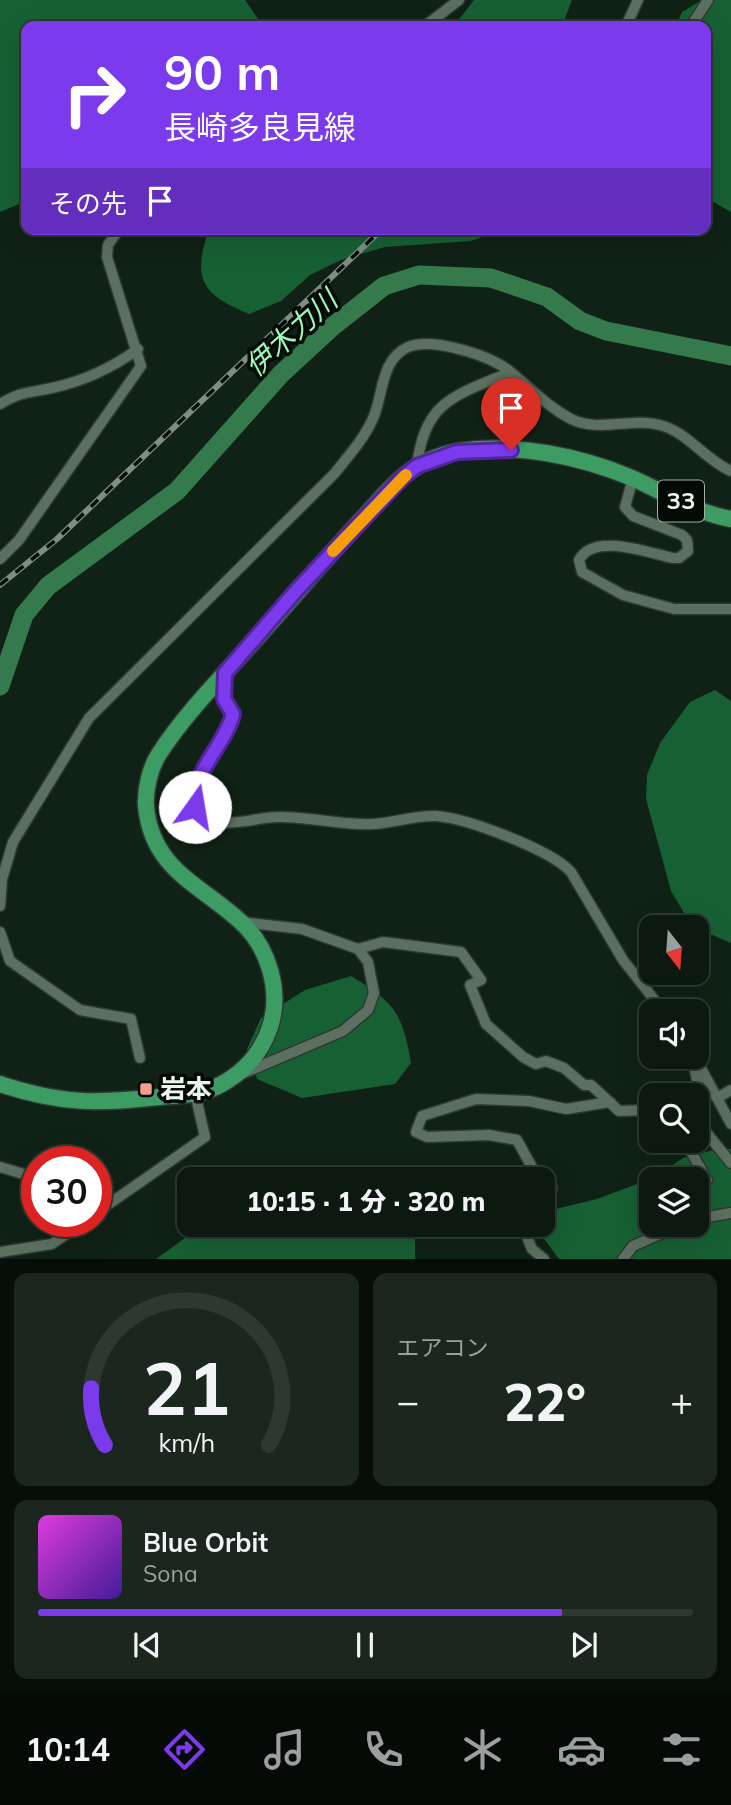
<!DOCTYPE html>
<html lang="ja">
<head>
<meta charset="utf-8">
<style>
  :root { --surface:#0c1910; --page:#1a261e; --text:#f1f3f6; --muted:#9aa09f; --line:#2c3830; --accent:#7c3aed }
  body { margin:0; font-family:Mulish,"Noto Sans JP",sans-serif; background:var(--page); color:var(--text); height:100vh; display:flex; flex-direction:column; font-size:26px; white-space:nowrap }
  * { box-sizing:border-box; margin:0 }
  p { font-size:23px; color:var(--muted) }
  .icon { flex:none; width:38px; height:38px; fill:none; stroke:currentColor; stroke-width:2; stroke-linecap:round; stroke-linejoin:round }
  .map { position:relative; height:1259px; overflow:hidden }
  .sheet { display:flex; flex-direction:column; gap:14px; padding:14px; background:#070e09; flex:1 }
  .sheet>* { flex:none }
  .guide { position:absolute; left:21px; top:21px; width:690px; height:214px; border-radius:14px; box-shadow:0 7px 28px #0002,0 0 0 2px var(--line); background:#7c3aed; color:#fff; overflow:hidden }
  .needle { width:46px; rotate:163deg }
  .fabs { position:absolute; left:639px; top:915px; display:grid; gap:14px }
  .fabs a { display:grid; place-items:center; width:70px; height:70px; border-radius:14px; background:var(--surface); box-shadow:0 7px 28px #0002,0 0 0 2px var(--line); font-size:35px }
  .speed { position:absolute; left:21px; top:1146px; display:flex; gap:14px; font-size:35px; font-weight:700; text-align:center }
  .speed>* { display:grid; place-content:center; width:91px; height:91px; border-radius:50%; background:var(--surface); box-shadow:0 7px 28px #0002,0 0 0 2px var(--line); line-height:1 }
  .speed .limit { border:10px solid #d22; background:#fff; color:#111 }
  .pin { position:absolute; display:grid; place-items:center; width:60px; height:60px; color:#fff; margin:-72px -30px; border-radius:50% 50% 50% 0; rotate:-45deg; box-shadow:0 0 7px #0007 }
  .pin .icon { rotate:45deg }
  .me { position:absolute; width:77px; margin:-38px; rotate:13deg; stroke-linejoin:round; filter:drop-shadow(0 0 5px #0008) }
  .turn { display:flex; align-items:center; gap:24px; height:147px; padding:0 28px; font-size:32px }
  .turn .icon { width:91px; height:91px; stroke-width:2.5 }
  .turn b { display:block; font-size:49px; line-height:60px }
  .then { display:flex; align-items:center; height:66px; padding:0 28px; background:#0003; gap:14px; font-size:26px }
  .big { font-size:52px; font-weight:800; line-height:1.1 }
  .sheet .widget { flex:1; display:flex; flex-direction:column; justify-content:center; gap:10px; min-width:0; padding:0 24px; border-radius:14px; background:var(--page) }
  .sheet .dial { align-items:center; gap:0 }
  .dial svg { height:182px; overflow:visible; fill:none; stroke:var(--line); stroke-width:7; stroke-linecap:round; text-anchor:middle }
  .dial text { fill:var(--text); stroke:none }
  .song { display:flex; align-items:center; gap:21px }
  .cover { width:84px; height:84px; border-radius:10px; background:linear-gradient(135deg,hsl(300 70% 55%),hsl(260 70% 35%)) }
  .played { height:7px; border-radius:4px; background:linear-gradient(90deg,var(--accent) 80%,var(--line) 80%) }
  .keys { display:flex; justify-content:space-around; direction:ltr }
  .heat { display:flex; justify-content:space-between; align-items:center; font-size:38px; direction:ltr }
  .sheet .tiles { flex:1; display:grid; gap:14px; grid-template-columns:1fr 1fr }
  .widget:last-child { grid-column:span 2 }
  .trip { position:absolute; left:177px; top:1167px; width:378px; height:70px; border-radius:14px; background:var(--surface); box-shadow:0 7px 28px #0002,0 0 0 2px var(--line); font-weight:800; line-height:70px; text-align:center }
  .tab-bar { display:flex; height:112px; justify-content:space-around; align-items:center; background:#050a06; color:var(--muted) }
  .tab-bar .icon { width:49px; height:49px }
  .tab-bar .active { color:var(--accent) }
  .tab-bar b { font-size:32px; color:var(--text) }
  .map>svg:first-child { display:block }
</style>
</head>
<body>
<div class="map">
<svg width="731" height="1259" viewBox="0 0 731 1259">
  <rect width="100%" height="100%" fill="#102115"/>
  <g fill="#176034" fill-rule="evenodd">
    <polygon points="0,0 245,0 263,26 26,26 26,201 0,212"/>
    <polygon points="474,0 572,0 562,26 454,26"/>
    <polygon points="702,0 731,0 731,212 705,197 705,26 676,26 682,12"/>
    <path d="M 209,229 L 504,229 L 471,241 L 385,247 L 341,260 L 310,275 L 281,301 L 249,314 C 201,294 192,279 209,229 Z"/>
    <polygon points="715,690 731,701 731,943 692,926 671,891 646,799 647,775 660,743 690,702"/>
    <path d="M 351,976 C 395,1003 402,1012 411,1063 L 395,1084 L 302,1098 L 257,1079 L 247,1049 L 261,1018 L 305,990 Z"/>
    <path d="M 721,1148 L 731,1149 L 731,1259 L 559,1259 L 543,1237 L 543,1212 L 597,1199 L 653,1178 L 683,1158 ZM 651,1180 L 696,1180 L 696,1225 L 651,1225 Z"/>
    <polygon points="203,1225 409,1225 415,1241 415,1259 156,1259"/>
  </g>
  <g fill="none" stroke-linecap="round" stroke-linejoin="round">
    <polyline stroke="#357a4c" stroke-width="19" points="0,686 24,615 48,586 177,491 281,374 332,327 384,286 419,275 491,278 547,297 580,321 606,331 731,356"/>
    <defs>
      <g id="street">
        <polyline points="425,26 459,0"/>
        <polyline points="626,26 638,0"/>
        <polyline points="691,26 708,0"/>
        <path d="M 0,404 C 22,391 29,393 52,388 C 84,381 112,368 138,349"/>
        <path d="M 417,466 C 424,403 453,396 506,374 L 508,370"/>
        <path d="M 633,478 L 625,507 L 633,516 L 682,535 L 687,540 L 688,551 L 679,558 L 673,558 C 648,553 594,532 579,560 L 582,572 L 623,595 L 674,609 L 731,609"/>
        <polyline points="0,559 19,540 141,366 107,257 108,245 119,229"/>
        <path d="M 225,675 L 224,699 L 233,714 C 227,739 187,782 194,805 C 198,815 210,820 220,822 C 240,825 258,817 278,817 C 309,816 341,826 373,824 C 394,823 415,815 436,816 C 467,818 551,850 571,872 L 623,960 L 664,1012"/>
        <path d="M 0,906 L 2,879 L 13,842 L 89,718 L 335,473 C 349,455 365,438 374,416 C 383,394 381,359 408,347 C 432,337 488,355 508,370 C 530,387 546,406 571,419 C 600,433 631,417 660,425 C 688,432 705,460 731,471"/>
        <polyline points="241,922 302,929 358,949 368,962 374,993 368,1010 343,1031 244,1073"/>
        <polyline points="0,932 10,961 80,1010 131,1019 140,1058"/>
        <polyline points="358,949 383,942 461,952 481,980 470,985 486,1024 523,1057 536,1064 546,1061 564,1068 584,1085 591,1085 619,1111 651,1110"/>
        <polyline points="695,1057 731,1124"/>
        <polyline points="693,1061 700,1095 696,1102"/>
        <polyline points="717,1098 731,1090"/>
        <polyline points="696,1120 731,1163"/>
        <polyline points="685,1141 707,1180"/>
        <polyline points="0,1167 37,1178"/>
        <polyline points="539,1180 517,1140 489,1135 427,1137 416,1132 422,1116 476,1099 529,1101 566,1109 610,1102"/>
        <polyline points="542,1183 552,1188 542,1192"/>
        <polyline points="96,1213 205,1137 195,1093"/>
        <polyline points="696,1219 731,1213"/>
        <polyline points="522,1225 532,1249 544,1259"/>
        <polyline points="0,1252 52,1244 84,1222"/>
        <polyline points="623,1259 633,1246 680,1225"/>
      </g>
      <path id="primary" d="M 0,1084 C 61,1104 96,1104 159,1097 C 179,1095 200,1095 218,1086 C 244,1073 261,1054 270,1027 C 282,990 268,947 241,922 C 200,884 152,870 146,806 C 145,789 150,768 159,754 C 188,709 229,670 264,630 C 297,593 329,555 362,519 C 378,502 395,480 416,467 C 427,460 447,453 460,451 C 516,443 580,456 632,478 C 664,492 696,513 731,519"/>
    </defs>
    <use href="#street" stroke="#2f3931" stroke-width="13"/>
    <use href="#primary" stroke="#2f3931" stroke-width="19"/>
    <use href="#street" stroke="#5c7061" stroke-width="10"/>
    <use href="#primary" stroke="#3d9c63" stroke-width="16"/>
    <defs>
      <polyline id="rail" points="0,585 57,539 382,229"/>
    </defs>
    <use href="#rail" stroke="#7f8d83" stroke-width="6"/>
    <use href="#rail" stroke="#030905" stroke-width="3.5" stroke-dasharray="10" stroke-linecap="butt"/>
  </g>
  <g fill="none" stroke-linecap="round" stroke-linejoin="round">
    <defs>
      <path id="route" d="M 195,807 C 190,773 225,746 233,714 L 224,699 L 225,673 L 296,591 L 403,477 L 417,466 L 457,452 L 511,450"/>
    </defs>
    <use href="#route" stroke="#51269a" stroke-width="18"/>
    <use href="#route" stroke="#7c3aed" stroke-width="12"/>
    <polyline stroke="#f59e0b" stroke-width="12" points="333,551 406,475"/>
  </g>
  <rect fill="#f49d8c" stroke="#030905" stroke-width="2.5" x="139" y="1082" width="14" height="14" rx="3.5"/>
  <g text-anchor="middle" stroke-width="7" stroke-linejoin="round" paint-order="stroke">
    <rect fill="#030905" stroke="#a5aea7" stroke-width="2" x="658" y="480.5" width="46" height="41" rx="5"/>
    <g font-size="24" font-weight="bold" fill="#eaf5ec">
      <text x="681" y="509">33</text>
    </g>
    <g font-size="26" font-weight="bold" fill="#eaf5ec" stroke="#030905" text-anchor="start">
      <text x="160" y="1098">岩本</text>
    </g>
    <g font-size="28" font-style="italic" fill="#9cfcb7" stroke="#030905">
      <text transform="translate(291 333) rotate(-42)" y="10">伊木力川</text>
    </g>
  </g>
</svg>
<div class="fabs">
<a><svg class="needle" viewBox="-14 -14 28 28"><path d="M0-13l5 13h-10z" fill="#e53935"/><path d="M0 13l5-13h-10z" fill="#9aa09f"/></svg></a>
<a><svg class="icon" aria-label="sound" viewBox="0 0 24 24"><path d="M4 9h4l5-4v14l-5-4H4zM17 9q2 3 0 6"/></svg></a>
<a><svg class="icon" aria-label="search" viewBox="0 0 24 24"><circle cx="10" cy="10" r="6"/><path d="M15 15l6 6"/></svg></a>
<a><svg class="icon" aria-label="layers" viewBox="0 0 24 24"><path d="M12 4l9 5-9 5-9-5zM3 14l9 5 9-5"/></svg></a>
</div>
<div class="speed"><div class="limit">30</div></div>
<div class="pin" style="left:511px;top:450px;background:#d93025"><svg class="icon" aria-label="arrive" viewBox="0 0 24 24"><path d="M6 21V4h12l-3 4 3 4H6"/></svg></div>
<svg class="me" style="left:195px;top:807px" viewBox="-20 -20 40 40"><circle r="19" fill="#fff"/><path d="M0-13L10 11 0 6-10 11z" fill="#7c3aed"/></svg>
<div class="trip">10:15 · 1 分 · 320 m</div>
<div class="guide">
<div class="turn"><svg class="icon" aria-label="right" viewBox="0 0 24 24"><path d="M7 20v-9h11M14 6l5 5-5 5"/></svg><div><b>90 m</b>長崎多良見線</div></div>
<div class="then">その先<svg class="icon" aria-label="arrive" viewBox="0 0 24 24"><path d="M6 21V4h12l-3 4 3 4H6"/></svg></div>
</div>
</div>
<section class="sheet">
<div class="tiles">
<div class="widget dial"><svg viewBox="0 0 100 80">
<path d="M14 69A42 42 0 1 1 86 69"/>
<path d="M14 69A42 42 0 0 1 8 44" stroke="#7c3aed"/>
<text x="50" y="56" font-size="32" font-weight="700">21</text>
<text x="50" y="72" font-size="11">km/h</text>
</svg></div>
<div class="widget"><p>エアコン</p>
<div class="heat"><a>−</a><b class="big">22°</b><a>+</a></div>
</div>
<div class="widget">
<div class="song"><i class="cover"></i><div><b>Blue Orbit</b><p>Sona</p></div></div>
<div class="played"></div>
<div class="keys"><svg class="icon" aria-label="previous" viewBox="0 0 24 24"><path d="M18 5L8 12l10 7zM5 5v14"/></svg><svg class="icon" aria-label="pause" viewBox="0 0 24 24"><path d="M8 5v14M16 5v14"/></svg><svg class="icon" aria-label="next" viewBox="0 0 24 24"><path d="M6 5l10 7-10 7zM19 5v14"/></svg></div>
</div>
</div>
</section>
<nav class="tab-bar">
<b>10:14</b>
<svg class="icon active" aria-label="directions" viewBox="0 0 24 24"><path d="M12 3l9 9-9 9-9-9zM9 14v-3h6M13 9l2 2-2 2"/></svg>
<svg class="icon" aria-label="music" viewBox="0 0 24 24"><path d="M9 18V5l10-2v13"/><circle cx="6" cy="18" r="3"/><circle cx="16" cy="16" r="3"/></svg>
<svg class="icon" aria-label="phone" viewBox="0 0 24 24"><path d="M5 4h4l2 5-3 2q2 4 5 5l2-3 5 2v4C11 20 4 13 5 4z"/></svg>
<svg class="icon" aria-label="climate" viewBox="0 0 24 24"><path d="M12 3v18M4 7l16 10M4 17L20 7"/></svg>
<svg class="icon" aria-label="car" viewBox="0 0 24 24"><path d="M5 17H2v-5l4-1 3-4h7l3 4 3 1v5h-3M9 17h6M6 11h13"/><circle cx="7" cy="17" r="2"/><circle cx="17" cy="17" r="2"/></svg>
<svg class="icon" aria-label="filters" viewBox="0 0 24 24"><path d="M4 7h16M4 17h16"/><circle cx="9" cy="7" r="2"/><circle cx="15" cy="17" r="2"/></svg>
</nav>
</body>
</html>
